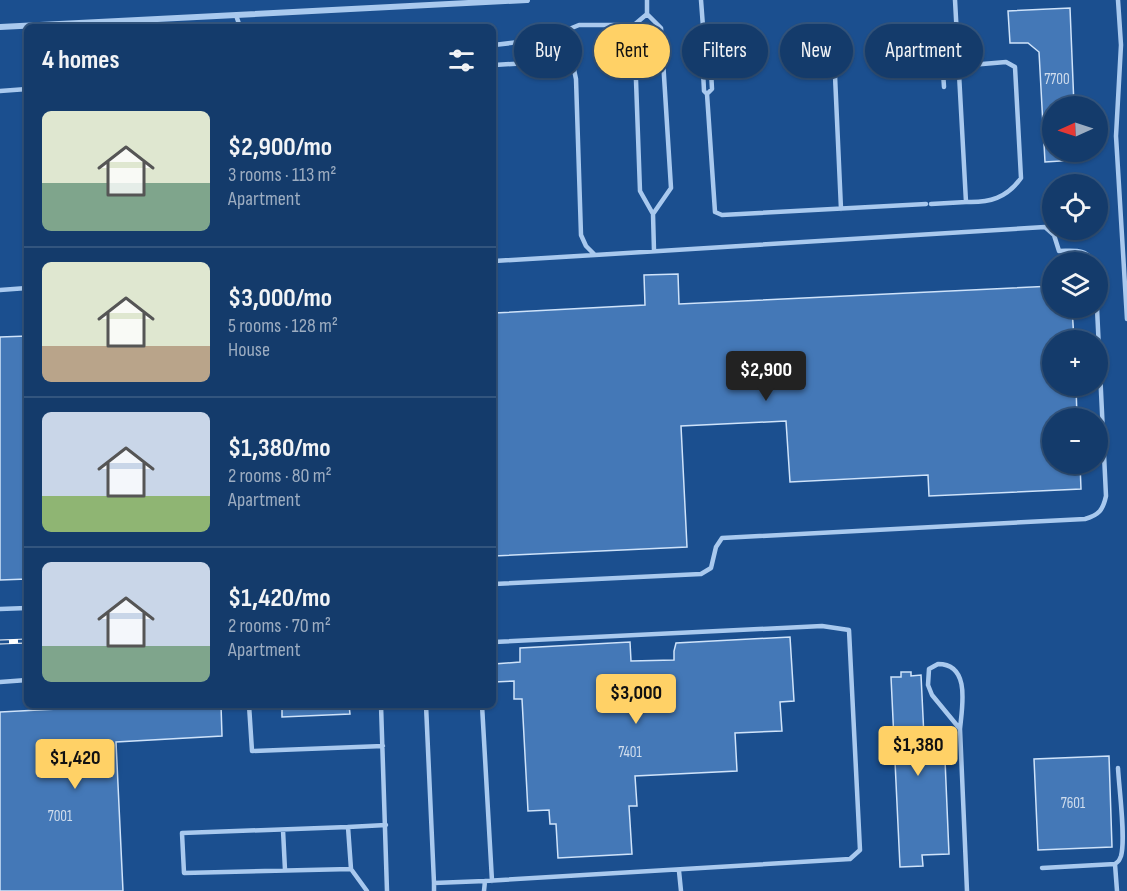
<!DOCTYPE html>
<meta charset="utf-8">
<style>
:root{--surface:#143b6b;--page:#1d4271;--text:#f1f3f6;--muted:#9dadc1;--line:#33557e;--accent:#ffd166}
body{margin:0;font-family:"Sofia Sans Condensed",sans-serif;background:var(--page);color:var(--text);height:100vh;display:flex;flex-direction:column;font-size:22px;white-space:nowrap}
*{box-sizing:border-box;margin:0}
p{font-size:20px;color:var(--muted)}
.icon{flex:none;width:33px;height:33px;fill:none;stroke:currentColor;stroke-width:2;stroke-linecap:round;stroke-linejoin:round}
.map{position:relative;flex:1;overflow:hidden}
.details{position:absolute;left:24px;top:24px;width:472px;height:684px;display:flex;flex-direction:column;background:var(--surface);border-radius:9px;box-shadow:0 2px 4px #0004,0 0 0 2px var(--line)}
.details>*{flex:none}
.hud{position:absolute;left:514px;top:24px;width:522px;height:54px;display:flex;gap:12px}
.needle{width:39px;rotate:267deg}
.buttons{position:absolute;left:1042px;top:96px;display:grid;gap:12px}
.buttons a{display:grid;place-items:center;width:66px;height:66px;border-radius:50%;background:var(--surface);box-shadow:0 2px 4px #0004,0 0 0 2px var(--line);font-size:30px}
.price{position:absolute;translate:-50% -51px;padding:0 14px;border-radius:6px;background:var(--accent);color:#111;font-size:20px;line-height:39px;filter:drop-shadow(0 2px 3px #0008)}
.price::after{content:'';position:absolute;left:50%;top:36px;width:18px;height:14px;margin-left:-9px;background:inherit;clip-path:polygon(0 0,100% 0,50% 100%)}
.price.active{background:#222;color:#fff}
ul{padding:0;list-style:none}
li{display:flex;align-items:center;gap:18px;height:150px;padding:0 18px}
li+li{border-top:2px solid var(--line)}
li span{display:grid;place-items:center;flex:none;width:168px;height:120px;border-radius:9px;color:#555}
li>.icon{margin-inline-start:auto}
span .icon{width:72px;height:72px;fill:#fffc;stroke-width:1}
li b{font-size:26px}
h2{display:flex;justify-content:space-between;align-items:center;height:72px;padding:0 18px;font-size:26px}
.pill{padding:0 21px;border-radius:27px;background:var(--surface);box-shadow:0 2px 4px #0004,0 0 0 2px var(--line);font-size:21px;line-height:54px}
.pill.active{background:var(--accent);color:#111}
.map>svg:first-child{display:block}
</style>
<div class="map">
<svg width="1127" height="891" viewBox="0 0 1127 891">
<rect width="100%" height="100%" fill="#1b4f8f"/>
<path fill="#4478b7" stroke="#cfe3fa" stroke-width="1.5" d="M1070,8L1074,106H1053V152H1076L1077,160L1045,162L1039,52L1028,43H1010L1008,11Z
M678,274L679,304L1053,286V308H1072L1074,340H1053V386H1076L1077,418H1053V464H1080L1081,489L929,496L928,475L790,482L786,421L681,426L687,547L494,556V313L645,305L644,275Z
M27,336V579L0,580V337Z
M790,637L794,701L780,702L782,731L735,733L737,771L635,776L637,806H629L632,854L558,858L556,824H550L549,810L528,811L522,699H514V681L494,682V664L520,662V648L630,642L631,661L674,660V651L676,643Z
M901,672H911V676L921,675L924,737L944,736L949,854L922,855L923,866L900,867L891,677H901Z
M136,705H221L222,736L116,742L123,891H0V712Z
M282,705H349L350,714L282,717Z
M1109,756L1112,847L1038,850L1034,759Z"/>
<g fill="none" stroke-linecap="round" stroke-linejoin="round">
<path stroke="#a9c9ee" stroke-width="4.5" d="M647,0V14L661,28L671,188L653,214L640,191L634,25L647,14
M701,0L706,67L703,71L704,91L707,94L712,89L711,71L706,67
M1118,0L1121,45L1116,136L1127,319
M236,15L240,27
M940,25L944,87
M833,31L841,209
M494,45L545,39L579,25H634
M494,65L561,61L573,65L576,79L581,235L586,246L595,255L1045,227L1054,235L1059,251C1073,251 1087,248 1093,262
M959,66L1006,62L1015,67L1021,178C1007,198 989,203 966,202
M0,91L27,89
M707,94L715,212L722,215L926,204
M931,204L966,202L955,0
M653,214L654,251
M494,261L595,255
M0,290L27,288
M494,584L701,574L711,568L716,547L722,538L1085,519C1099,515 1103,510 1106,496L1097,308
M0,609L27,608
M938,664C971,664 962,707 960,729L932,695L928,685L929,669Z
M0,682L27,680
M249,705L252,751L383,746
M381,705L387,891
M428,705H426L434,883
M482,705L492,881
M960,729L967,891
M348,827L386,825
M283,830L285,870
M1042,868L1115,864
M351,869L184,873L182,833L348,827L351,869L367,891
M679,871L681,891
M434,891V883L485,881
M484,891L485,881L850,859L860,850L849,630L822,626L494,642
M1117,891L1115,864C1119,861 1119,861 1121,856C1126,839 1119,788 1118,768"/>
<path stroke="#a9c9ee" stroke-width="6" d="M0,27L527,0"/>
<defs>
<path id="rail" d="M0,642L27,641"/>
</defs>
<use href="#rail" stroke="#fff" stroke-width="5"/>
<use href="#rail" stroke="#1b4f8f" stroke-width="3" stroke-dasharray="9" stroke-linecap="butt"/>
</g>
<g text-anchor="middle" stroke-width="4.5" stroke-linejoin="round" paint-order="stroke">
<g font-size="15" fill="#d0dded">
<text x="1057" y="84">7700</text>
<text x="630" y="757">7401</text>
<text x="1073" y="808">7601</text>
<text x="60" y="821">7001</text>
</g>
</g>
</svg>
<div class="buttons">
<a><svg class="needle" viewBox="-14 -14 28 28"><path d="M0-13l5 13h-10z" fill="#e53935"/><path d="M0 13l5-13h-10z" fill="#9dadc1"/></svg></a>
<a><svg class="icon" aria-label="locate" viewBox="0 0 24 24"><circle cx="12" cy="12" r="6"/><path d="M12 2v4M12 18v4M2 12h4M18 12h4"/></svg></a>
<a><svg class="icon" aria-label="layers" viewBox="0 0 24 24"><path d="M12 4l9 5-9 5-9-5zM3 14l9 5 9-5"/></svg></a>
<a>+</a>
<a>−</a>
</div>
<b class="price active" style="left:766px;top:402px">$2,900</b>
<b class="price" style="left:636px;top:725px">$3,000</b>
<b class="price" style="left:918px;top:777px">$1,380</b>
<b class="price" style="left:75px;top:790px">$1,420</b>
<div class="hud">
<a class="pill">Buy</a>
<a class="pill active">Rent</a>
<a class="pill">Filters</a>
<a class="pill">New</a>
<a class="pill">Apartment</a>
</div>
<section class="details">
<h2>4 homes<svg class="icon" aria-label="filters" viewBox="0 0 24 24"><path d="M4 7h16M4 17h16"/><circle cx="9" cy="7" r="2"/><circle cx="15" cy="17" r="2"/></svg></h2>
<ul>
<li><span style="background:linear-gradient(#dfe7d0 60%,#7fa58c 0)"><svg class="icon" aria-label="home" viewBox="0 0 24 24"><path d="M3 11l9-7 9 7M6 9v11h12V9"/></svg></span><div><b>$2,900/mo</b><p>3 rooms · 113 m²</p><p>Apartment</p></div></li>
<li><span style="background:linear-gradient(#dfe7d0 70%,#b9a48a 0)"><svg class="icon" aria-label="home" viewBox="0 0 24 24"><path d="M3 11l9-7 9 7M6 9v11h12V9"/></svg></span><div><b>$3,000/mo</b><p>5 rooms · 128 m²</p><p>House</p></div></li>
<li><span style="background:linear-gradient(#c9d6e8 70%,#8fb573 0)"><svg class="icon" aria-label="home" viewBox="0 0 24 24"><path d="M3 11l9-7 9 7M6 9v11h12V9"/></svg></span><div><b>$1,380/mo</b><p>2 rooms · 80 m²</p><p>Apartment</p></div></li>
<li><span style="background:linear-gradient(#c9d6e8 70%,#7fa58c 0)"><svg class="icon" aria-label="home" viewBox="0 0 24 24"><path d="M3 11l9-7 9 7M6 9v11h12V9"/></svg></span><div><b>$1,420/mo</b><p>2 rooms · 70 m²</p><p>Apartment</p></div></li>
</ul>
</section>
</div>
